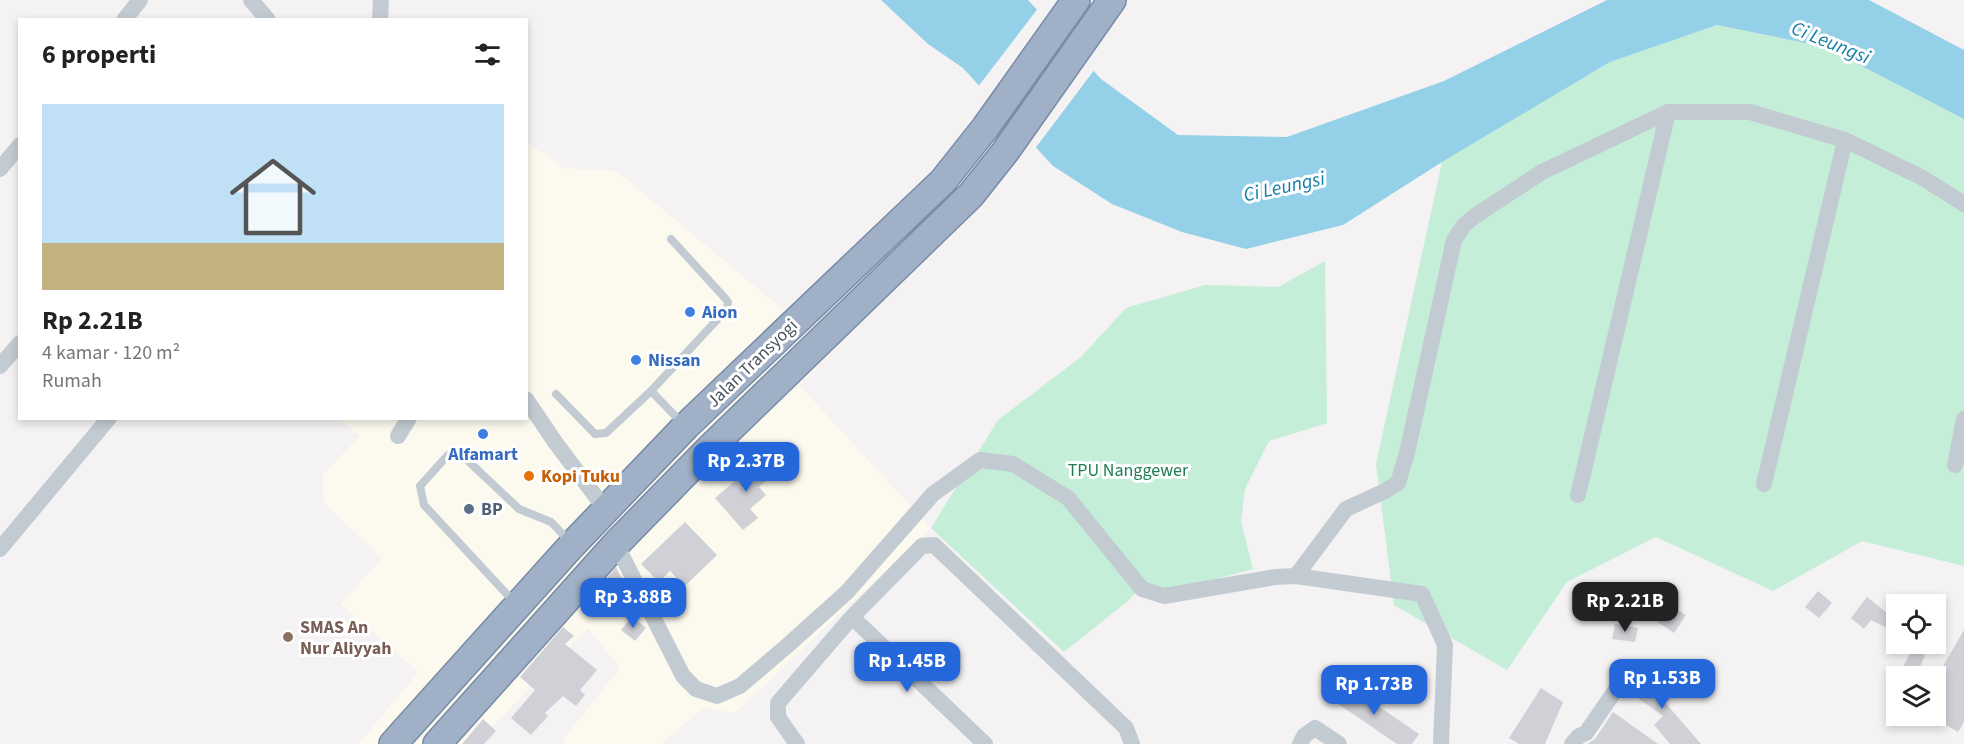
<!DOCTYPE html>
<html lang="id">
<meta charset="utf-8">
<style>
:root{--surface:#fff;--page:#f6f6f6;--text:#222;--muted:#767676;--accent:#2467db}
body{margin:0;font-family:"Source Sans 3",sans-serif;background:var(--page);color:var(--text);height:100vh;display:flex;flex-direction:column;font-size:22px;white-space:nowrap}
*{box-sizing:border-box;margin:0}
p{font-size:20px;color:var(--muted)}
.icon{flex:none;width:33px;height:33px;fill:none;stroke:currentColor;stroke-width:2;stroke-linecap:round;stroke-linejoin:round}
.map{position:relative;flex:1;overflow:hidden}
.sheet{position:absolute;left:18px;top:18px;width:510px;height:402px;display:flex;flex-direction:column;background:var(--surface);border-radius:0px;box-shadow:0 3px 9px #0003}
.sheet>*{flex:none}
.tools{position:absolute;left:1886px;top:594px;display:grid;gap:12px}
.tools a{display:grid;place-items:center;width:60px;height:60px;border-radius:0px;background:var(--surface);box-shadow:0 3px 9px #0003;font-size:30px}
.price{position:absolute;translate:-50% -51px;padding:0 14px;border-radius:12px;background:var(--accent);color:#fff;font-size:20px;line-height:39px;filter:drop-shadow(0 2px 3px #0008)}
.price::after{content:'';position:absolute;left:50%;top:36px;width:18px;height:14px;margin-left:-9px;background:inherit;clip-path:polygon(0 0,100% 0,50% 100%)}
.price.on{background:#222;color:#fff}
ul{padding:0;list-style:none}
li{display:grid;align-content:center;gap:12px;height:318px;padding:0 24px}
li span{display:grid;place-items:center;height:186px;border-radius:0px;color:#555}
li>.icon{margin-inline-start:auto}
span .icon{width:108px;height:108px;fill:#fffc;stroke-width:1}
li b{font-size:26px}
h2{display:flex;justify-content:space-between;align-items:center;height:72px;padding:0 24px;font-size:26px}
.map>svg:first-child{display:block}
</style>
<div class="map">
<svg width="1964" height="744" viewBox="0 0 1964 744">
<rect width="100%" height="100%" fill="#f4f2f2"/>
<path fill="#fcf9ee" d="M527,143L564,168L617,171L833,351L799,385L931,528L735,713L703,708L661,744H565L563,740L620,668L588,628L475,744H359L418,672L340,604L382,559L323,501V474L360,436L338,419L526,418Z"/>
<path fill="#c4eed7" d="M1717,25L1825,47L1964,119V566L1862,541L1773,591L1656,537L1567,582L1507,670L1394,605L1376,464L1442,162L1610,62Z
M1325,261L1327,423L1269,441L1245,489L1241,521L1253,569L1184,588H1140L1128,601L1064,652L931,528L998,420L1081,357L1126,308L1205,285L1278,287Z"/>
<path fill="#94d0e8" d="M881,0H1028L1101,79L1178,135L1287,137L1444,81L1607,0H1869L1964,50V119L1825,47L1717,25L1610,62L1442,162L1343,225L1246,249L1182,232L1112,204L1053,166L963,68L928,44Z"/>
<path fill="#f4f2f2" d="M1039,7L1065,36L1004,117L977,88Z
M1069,40L1095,69L1034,150L1007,121Z"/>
<path fill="#cfd1d6" d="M763,457L776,472L759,487L766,495L750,509L758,518L743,530L715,498Z
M685,522L717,555L685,586L670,571L659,582L641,564Z
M616,567L636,607L621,616L603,583Z
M1818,591L1832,603L1819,618L1805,607Z
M1658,597L1686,615L1674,633L1646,614Z
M1867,597L1896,620V633L1871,620L1864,629L1851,618Z
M632,616L646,628L635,641L621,630Z
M1615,624L1638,628L1635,642L1612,639Z
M563,627L574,636L565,644L597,670L580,690L585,695L576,706L563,696L545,713L548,716L531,735L511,718L535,690L520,677Z
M1964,630V722L1958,732L1935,719V680Z
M1912,649L1925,655L1916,676H1908L1900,673Z
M1640,670L1670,691L1663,700L1701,744H1670L1654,725L1663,716L1628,691Z
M1343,682L1419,734L1412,744H1397L1331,699Z
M1541,688L1563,702L1545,744H1519L1509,738Z
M1613,712L1658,744H1587L1595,739Z
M483,719L496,731L484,744H462Z"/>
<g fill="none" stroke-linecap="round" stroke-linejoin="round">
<defs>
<path id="trunk" d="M393,744L572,545L686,426L943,181L985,128L1076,0
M437,744L616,544L709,449L971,195L1005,152L1112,0"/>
</defs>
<use href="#trunk" stroke="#788ca9" stroke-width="30"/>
<path stroke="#c3cbd2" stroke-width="8" d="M651,391L682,423
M556,394L595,434L606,433L651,391L727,309L728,302L724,297L671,239
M516,604L424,505L420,486L448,455L464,457L519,509L551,522L570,542"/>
<path stroke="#c3cbd2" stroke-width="16" d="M251,0L268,20
M124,20L140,0
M380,20L381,0
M0,169L20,145
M0,366L20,343
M526,399L555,442L606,510
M398,436L409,418
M1955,465L1964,419
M1764,484L1845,140
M1578,495L1668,112
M616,544L683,676L696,689L717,696L740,686L788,645L847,592L933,494L980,460L1013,464L1068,498L1142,589L1164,596L1275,577L1296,576L1422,594L1445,645L1441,744
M0,549L109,418
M1296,576L1346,509L1385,491L1398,483L1407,453L1454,240L1464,225L1475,216L1542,172L1668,112H1750L1845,140L1921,177L1964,204
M852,617L985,744
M797,744L778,717V703L852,617L919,549L922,546L934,545L1126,728L1132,744
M1300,744L1304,736L1315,728L1339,744
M1572,744L1579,736L1586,733L1630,669"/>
<use href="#trunk" stroke="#a0b0c6" stroke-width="27"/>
</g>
<g fill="#3f7fe0" stroke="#fff" stroke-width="2">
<circle cx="690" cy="312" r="6"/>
<circle cx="636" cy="360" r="6"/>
<circle cx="483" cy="434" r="6"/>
</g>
<circle fill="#e8710a" stroke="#fff" stroke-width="2" cx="529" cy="476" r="6"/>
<circle fill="#5c6f8a" stroke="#fff" stroke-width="2" cx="469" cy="509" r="6"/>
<circle fill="#8d6e63" stroke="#fff" stroke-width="2" cx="288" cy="637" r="6"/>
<g text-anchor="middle" stroke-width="6" stroke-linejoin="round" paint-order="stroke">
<g font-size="18" font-weight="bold" fill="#366cbe" stroke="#fff" text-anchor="start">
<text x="702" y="318">Aion</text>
<text x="648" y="366">Nissan</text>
<text x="483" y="460" text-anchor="middle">Alfamart</text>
</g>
<g font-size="18" fill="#4a535e" stroke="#fff">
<text transform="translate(752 363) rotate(-44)" y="6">Jalan Transyogi</text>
</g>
<g font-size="18" fill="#1d7d54" stroke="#fff">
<text x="1128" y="476">TPU Nanggewer</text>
</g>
<g font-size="18" font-weight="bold" fill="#c56008" stroke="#fff" text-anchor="start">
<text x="541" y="482">Kopi Tuku</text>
</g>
<g font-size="18" font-weight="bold" fill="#4e5e75" stroke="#fff" text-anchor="start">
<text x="481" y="515">BP</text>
</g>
<g font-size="18" font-weight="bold" fill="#785e54" stroke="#fff" text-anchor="start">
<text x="300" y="633">SMAS An<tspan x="300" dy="21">Nur Aliyyah</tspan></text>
</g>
<g font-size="20" font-style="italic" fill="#157ea6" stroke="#fff">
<text transform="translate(1831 42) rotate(22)" y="7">Ci Leungsi</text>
<text transform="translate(1284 186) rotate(-12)" y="7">Ci Leungsi</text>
</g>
</g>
</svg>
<div class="tools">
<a><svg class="icon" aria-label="locate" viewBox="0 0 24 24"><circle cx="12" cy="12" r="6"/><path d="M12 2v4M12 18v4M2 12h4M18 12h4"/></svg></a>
<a><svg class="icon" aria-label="layers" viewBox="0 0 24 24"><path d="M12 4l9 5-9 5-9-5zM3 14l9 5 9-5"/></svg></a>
</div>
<b class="price" style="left:746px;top:493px">Rp 2.37B</b>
<b class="price" style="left:633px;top:629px">Rp 3.88B</b>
<b class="price on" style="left:1625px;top:633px">Rp 2.21B</b>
<b class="price" style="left:907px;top:693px">Rp 1.45B</b>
<b class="price" style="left:1662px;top:710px">Rp 1.53B</b>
<b class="price" style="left:1374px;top:716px">Rp 1.73B</b>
<section class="sheet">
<h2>6 properti<svg class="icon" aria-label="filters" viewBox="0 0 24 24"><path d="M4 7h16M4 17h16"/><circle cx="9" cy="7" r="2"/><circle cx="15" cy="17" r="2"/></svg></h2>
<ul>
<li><span style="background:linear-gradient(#bfe0f5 75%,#c2b280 0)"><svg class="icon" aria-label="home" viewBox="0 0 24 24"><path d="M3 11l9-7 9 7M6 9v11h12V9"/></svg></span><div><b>Rp 2.21B</b><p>4 kamar · 120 m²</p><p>Rumah</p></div></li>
</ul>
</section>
</div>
